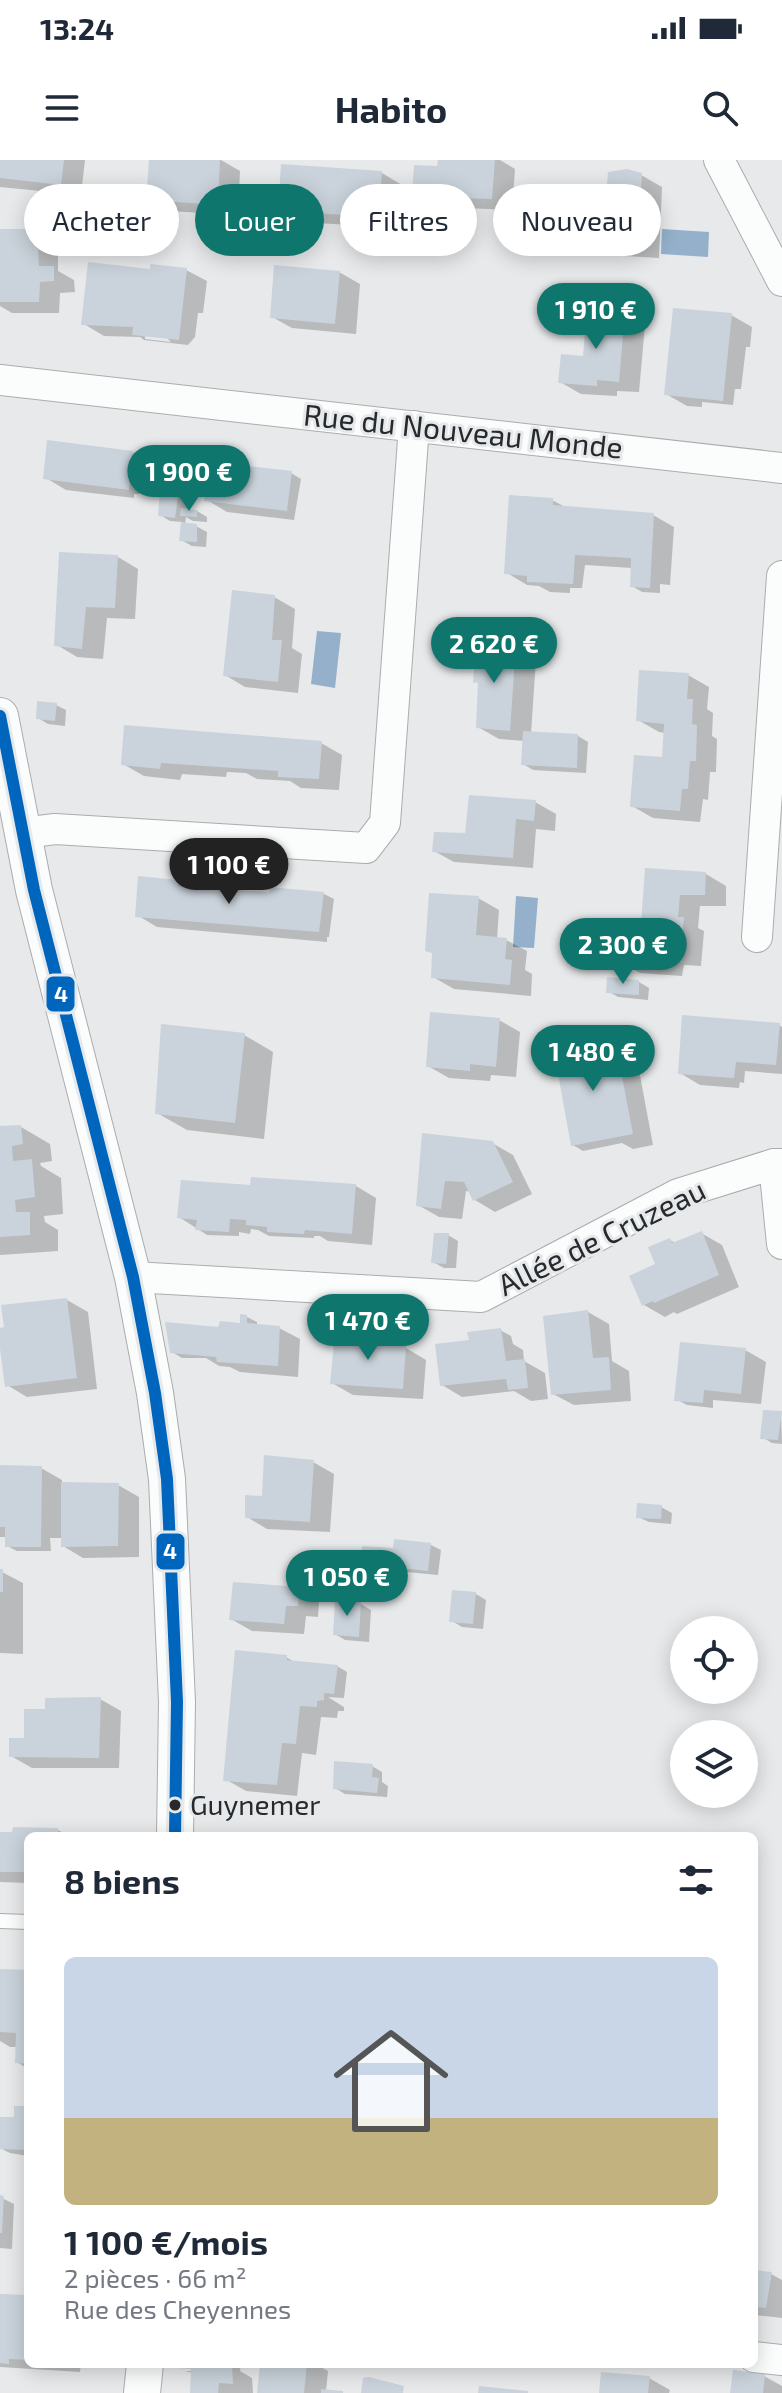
<!DOCTYPE html>
<html lang="fr">
<meta charset="utf-8">
<style>
:root{--surface:#fff;--page:#f6f6f7;--text:#1f2937;--muted:#747a83;--accent:#0f766e}
body{margin:0;font-family:"Exo 2",sans-serif;background:var(--page);color:var(--text);height:100vh;display:flex;flex-direction:column;font-size:30px;white-space:nowrap}
*{box-sizing:border-box;margin:0}
p{font-size:26px;color:var(--muted)}
.icon{flex:none;width:44px;height:44px;fill:none;stroke:currentColor;stroke-width:2;stroke-linecap:round;stroke-linejoin:round}
.map{position:relative;flex:1;overflow:hidden}
.sheet{position:absolute;left:24px;top:1672px;width:734px;height:536px;display:flex;flex-direction:column;background:var(--surface);border-radius:12px;box-shadow:0 4px 20px #0003}
.sheet>*{flex:none}
.guide{position:absolute;left:24px;top:24px;width:734px;height:72px;display:flex;gap:16px}
.controls{position:absolute;left:670px;top:1456px;display:grid;gap:16px}
.controls a{display:grid;place-items:center;width:88px;height:88px;border-radius:50%;background:var(--surface);box-shadow:0 4px 20px #0003;font-size:40px}
.price{position:absolute;translate:-50% -68px;padding:0 18px;border-radius:28px;background:var(--accent);color:#fff;font-size:26px;line-height:52px;filter:drop-shadow(0 2px 4px #0008)}
.price::after{content:'';position:absolute;left:50%;top:48px;width:24px;height:18px;margin-left:-12px;background:inherit;clip-path:polygon(0 0,100% 0,50% 100%)}
.price.on{background:#222;color:#fff}
ul{padding:0;list-style:none}
li{display:grid;align-content:center;gap:16px;height:424px;padding:0 40px}
li span{display:grid;place-items:center;height:248px;border-radius:12px;color:#555}
li>.icon{margin-inline-start:auto}
span .icon{width:144px;height:144px;fill:#fffc;stroke-width:1}
li b{font-size:34px}
h2{display:flex;justify-content:space-between;align-items:center;height:96px;padding:0 40px;font-size:34px}
.chip{padding:0 28px;border-radius:36px;background:var(--surface);box-shadow:0 4px 20px #0003;font-size:28px;line-height:72px}
.chip.on{background:var(--accent);color:#fff}
.status{display:flex;justify-content:space-between;align-items:center;height:56px;padding:0 40px;background:var(--surface);direction:ltr}
.status svg{height:22px;fill:currentColor}
header{display:flex;justify-content:space-between;align-items:center;height:104px;padding:0 40px;background:var(--surface);font-size:36px;font-weight:700}
.map>svg:first-child{display:block}
</style>
<div class="status"><b>13:24</b><svg viewBox="0 0 49 12"><path d="M0 12V9h3v3zM5 12V6h3v6zM10 12V3h3v9zM15 12V0h3v12zM26 1h20v11H26zM47 4h2v5h-2z"/></svg></div>
<header><svg class="icon" aria-label="menu" viewBox="0 0 24 24"><path d="M4 6h16M4 12h16M4 18h16"/></svg>Habito<svg class="icon" aria-label="search" viewBox="0 0 24 24"><circle cx="10" cy="10" r="6"/><path d="M15 15l6 6"/></svg></header>
<div class="map">
<svg width="782" height="2233" viewBox="0 0 782 2233">
<rect width="100%" height="100%" fill="#e7e9eb"/>
<path fill="#94b0cb" d="M662,69L709,72L708,97L661,94Z
M317,471L341,473L335,528L311,524Z
M516,736L538,738L534,788L513,787Z"/>
<path fill="#0003" fill-rule="evenodd" d="M0,0H85L81,35L0,27Z
M151,0H221L240,11L238,55L169,51L148,39Z
M440,0H500L515,9L512,50L466,48L465,69L453,68V72L426,57L424,60L447,73L433,72L412,61L439,8Z
M382,13L402,25L400,68L300,62L280,50Z
M641,15L662,27L659,98L606,95L585,83L595,37L609,26Z
M0,71H37L58,83V111L74,120L75,132L60,133L59,153H12L0,146Z
M186,110L207,121L203,153H198L195,177L188,185L144,180L140,177L104,176L84,164L151,111ZM145,175L166,177L171,182L145,179Z
M339,112L360,124L356,174L292,168L272,157Z
M624,154L645,165L639,232L617,231V236L581,234L560,222Z
M731,155L752,167L750,187H746L741,229H735L733,245L702,242V247L687,246L666,234Z
M133,293L143,299L139,334H134V338L66,330L46,318Z
M291,313L301,319L294,360L227,352L207,340Z
M178,333L188,339L187,350L197,351L207,357V362L193,361L186,357L185,365L196,366L207,372L206,387L192,386L181,380L183,362L170,361L160,355Z
M552,340L567,348L653,355L674,367L670,425L660,424V433L642,432L632,426V408L585,405L582,428H570V433L550,432L539,426L527,425L507,413Z
M118,397L138,409L135,459L107,458L103,499L77,497L57,485Z
M274,437L295,449L292,488L302,494L298,533L245,527L225,515Z
M515,487L536,499L531,574L578,576L588,582L586,613L533,610L523,604L525,581L499,579L478,567L480,524L475,521Z
M688,515L709,527L707,549L713,553L712,576L717,579L716,612H710L708,640L703,639L700,662L653,658L632,646L664,599L665,573L659,572L638,560Z
M56,545L66,550L65,566L48,564L38,558Z
M321,583L342,595L339,630L301,628L290,621L257,619L246,613L227,612L226,617L182,614L180,620L144,616L123,604Z
M535,642L556,654L555,671L536,669L533,708L454,702L434,691Z
M647,710L706,714L726,726V746H700L698,768L704,771L701,806L684,805L682,816L640,813L620,801L642,781Z
M177,722L191,729L271,734H324L334,739L329,777H327V782L157,767L137,755Z
M478,738L499,750L497,779L506,780L527,791L525,810L532,814L531,836L454,829L433,817L434,794L427,790Z
M639,822L649,828L648,840L618,837L608,831Z
M499,860L520,872L516,917L491,915L490,921L449,918L428,906Z
M779,865L782,867V914L745,911L744,923L740,922L739,928L700,925L680,913Z
M244,875L273,892L264,979L187,970L157,953Z
M615,882L636,894L653,985L633,989L622,983L583,991L573,985Z
M21,967L50,984L52,1001L40,1003L41,1006L61,1018L63,1054L44,1056L45,1062L58,1070V1091L0,1095V968Z
M424,976L492,983L513,995L532,1034L495,1052L475,1040L471,1032L466,1031L462,1059L439,1057L418,1045Z
M356,1026L376,1038L372,1085L328,1081L320,1076H314V1078L269,1076L258,1070L251,1069L250,1074L239,1072V1076L207,1075L179,1057L251,1027Z
M701,1073L722,1085L739,1127L677,1154L674,1152L665,1157L644,1145L670,1080L675,1083Z
M448,1075L458,1081L456,1108H444L433,1102Z
M67,1140L88,1152L97,1229L27,1237L7,1225L0,1170Z
M588,1152L609,1164L612,1201L629,1211L631,1241L574,1245L553,1234Z
M247,1157L257,1162V1166L279,1168L300,1179L298,1217L240,1212L230,1207L219,1206L206,1198H182L172,1192L219,1169L248,1165L242,1162Z
M500,1170L511,1176L513,1184L523,1190L524,1201L545,1213L548,1239L531,1241L514,1231L462,1237L442,1225L471,1182Z
M384,1176L394,1182V1187L406,1188L426,1200L423,1239L353,1235L332,1223L359,1186Z
M745,1190L766,1202L761,1244L713,1240V1248L687,1245L676,1239Z
M781,1253L782,1284L772,1283L762,1277Z
M313,1302L334,1314L330,1372L267,1369L247,1357L264,1338Z
M0,1307L41,1308L62,1320V1324L118,1325L139,1337V1397L83,1398L63,1386V1378H50L51,1391H17L7,1386V1377H0Z
M661,1347L672,1353L671,1364L649,1362L638,1357Z
M431,1385L441,1390L438,1415L374,1409L363,1403L394,1390Z
M0,1411L23,1423V1494L0,1493Z
M299,1429L319,1441L318,1457L306,1456L304,1474L252,1471L231,1459Z
M454,1432L476,1434L486,1440L483,1469L462,1467L452,1461Z
M361,1444L371,1450L369,1482L345,1480L335,1474Z
M286,1497L296,1503L337,1506L347,1512L344,1538L328,1537L344,1547V1551H338L337,1558L321,1557L316,1595L302,1593L297,1636L246,1631L225,1619Z
M100,1539L121,1551L119,1608H32L11,1596L26,1580L45,1551Z
M372,1606L382,1612V1622L388,1626L387,1637L345,1634L335,1628Z
M58,1670L69,1676H28V1723L0,1722V1674Z
M0,1811L28,1812V1909L17,1902V1887H10L0,1881Z
M28,1948V1996L10,1993L0,1988V1959H15Z
M0,2037L14,2044L12,2089L0,2088Z
M754,2112L771,2114L782,2120V2158L754,2155Z
M0,2136L28,2137V2204H81L80,2212L0,2207Z
M178,2204H241L240,2211L252,2218L253,2233H191L193,2213L185,2211H193V2207Z
M262,2204H315L328,2211L326,2231L344,2233H259Z
M764,2216L782,2226V2233H732Z
M649,2218L670,2230L669,2233H601Z"/>
<path fill="#cad3db" d="M0,0H64L61,25L0,18Z
M149,0H220L218,45L146,40Z
M438,0H495L492,39L456,38L455,64L410,62L414,5L437,6Z
M281,4L382,11L379,57L278,51Z
M627,9L642,13L638,88L583,85L586,34L593,35V24H607L608,12Z
M0,69H37L39,106H54V121L40,122L39,142H0Z
M88,102L150,109V104L187,108L179,180L132,175L133,167L81,165Z
M274,105L340,111L335,164L270,158Z
M587,148L625,152L619,222L597,220V226L558,223L561,194L583,196Z
M673,148L732,153L723,241L664,235Z
M47,280L133,291L129,330L43,319Z
M210,302L292,311L287,351L204,341Z
M160,329L179,331L175,358L158,356Z
M509,335L553,338V345L654,353L650,428L630,427L631,398L575,395L573,424L527,422V416L504,414Z
M181,348L197,350V357L180,356Z
M181,362L197,364V382L179,381Z
M59,392L118,395L115,448L86,447L82,489L54,486Z
M232,430L275,435L272,480H282L278,522L223,516Z
M476,483L516,485L510,571L476,568L478,522L473,523Z
M639,510L689,513L687,539H693L692,564L697,565L696,601H690L688,629H682L680,651L630,647L634,595L662,597L664,564L636,561Z
M37,541L57,543L55,561L36,559Z
M124,565L322,581L319,619L278,617V611L161,603L160,609L121,605Z
M523,571L578,574L577,608L521,605Z
M469,635L536,640L534,661L516,659L513,698L432,692L434,672L465,673Z
M645,708L706,712L705,735H680L678,757H684L680,795L663,794L662,805L617,802L618,777L640,779Z
M138,716L178,720V726L269,732V727L324,732L319,772L135,757Z
M429,733L479,736L476,775L507,778L505,799L512,800L510,825L431,818L432,793L425,791Z
M607,817L639,820V835L606,833Z
M430,852L500,858L496,907L470,904V911L426,907Z
M682,855L780,863L776,905L736,902L734,918L678,914Z
M161,864L245,873L235,963L155,954Z
M615,880L633,974L571,986L554,891Z
M21,965L23,984L12,986L13,1001L32,999L35,1037L15,1040L16,1052H30V1075L0,1077V966Z
M422,973L493,981L513,1022L473,1041L464,1022L445,1021L441,1049L416,1046Z
M251,1017L356,1024L352,1074L305,1070L304,1074L267,1072V1067L246,1065V1060L230,1059L229,1072L195,1070L197,1060L177,1058L181,1020L250,1025Z
M702,1071L719,1115L654,1143L653,1141L642,1146L629,1116L655,1104L648,1087L670,1078L672,1083Z
M434,1073H449L446,1104L431,1103Z
M67,1138L77,1218L5,1227L0,1189V1168L4,1167L1,1145Z
M588,1150L593,1198L609,1197L611,1230L551,1235L543,1156Z
M240,1154L247,1155V1163L280,1166L278,1206L217,1202L216,1197L170,1193L165,1162L218,1167L220,1161L240,1163Z
M501,1168L506,1201L525,1199L528,1228L508,1230L506,1219L440,1226L435,1184L469,1180L467,1172Z
M350,1172L385,1174L384,1185L406,1186L403,1229L330,1224L334,1183H350Z
M680,1182L746,1188L741,1234L704,1230L703,1243L674,1241Z
M763,1250L782,1251L778,1280L760,1279Z
M264,1295L314,1300L310,1362L245,1358V1335L262,1336Z
M0,1305L42,1306L41,1387H5V1367H0Z
M61,1322L119,1323L118,1386L61,1387Z
M637,1343L662,1345L661,1359L636,1358Z
M394,1379L431,1383L428,1411L361,1404L362,1386L393,1388Z
M0,1409H3V1432H0Z
M233,1422L299,1427L298,1446H286L284,1464L229,1460Z
M452,1430L476,1432L473,1464L449,1462Z
M335,1440L361,1442L359,1477L333,1475Z
M235,1490L287,1495V1500L338,1505L334,1534L324,1533V1540L317,1541V1547L300,1546L296,1584L282,1583L277,1625L223,1621Z
M101,1537L99,1598L9,1597V1578H24V1549H45V1538Z
M334,1601L373,1604L372,1617L379,1618L377,1633L333,1629Z
M13,1667L58,1668V1676H28V1712H0V1672H12Z
M0,1809L28,1810V1904L15,1903L16,1873L0,1872Z
M14,1946H28V1990L0,1989V1957H14Z
M0,2035L4,2036L2,2073H0Z
M754,2110L772,2112L766,2148L754,2147Z
M0,2134L28,2135V2200L9,2199V2204L0,2203Z
M176,2204H232L233,2224L219,2223L218,2233H190L191,2209L176,2208Z
M260,2204H307L304,2233H257Z
M733,2210L765,2214L763,2233H730Z
M601,2212L650,2216L648,2233H599Z
M369,2217L404,2226L403,2233H361L363,2218Z
M479,2226L528,2231V2233H478Z
M321,2229L343,2231V2233H321Z"/>
<g fill="none" stroke-linecap="round" stroke-linejoin="round">
<defs>
<path id="service" d="M0,1761L28,1762"/>
<path id="minor" d="M719,0L782,121
M0,220L782,308
M23,673L55,669L366,688L385,663L414,266
M757,777L782,416
M774,1004L782,1084
M133,1117L481,1137L678,1034L774,1004H782
M754,2197L782,2200"/>
<path id="tertiary" d="M0,556L34,730L133,1117L155,1233L167,1319L177,1542L175,1676
M142,2233L145,2204"/>
</defs>
<use href="#service" stroke="#acacae" stroke-width="16"/>
<use href="#minor" stroke="#acacae" stroke-width="32"/>
<use href="#tertiary" stroke="#acacae" stroke-width="38"/>
<use href="#service" stroke="#fbfcfc" stroke-width="14"/>
<use href="#minor" stroke="#fbfcfc" stroke-width="30"/>
<use href="#tertiary" stroke="#fbfcfc" stroke-width="36"/>
<defs>
<path id="bus-1" d="M0,556L34,730L133,1117L155,1233L167,1319L177,1542L175,1676"/>
</defs>
<use href="#bus-1" stroke="#e6e9ec" stroke-width="18"/>
<use href="#bus-1" stroke="#0065bd" stroke-width="12"/>
</g>
<circle fill="#28292a" stroke="#e6e9ec" stroke-width="3" cx="175" cy="1645" r="7"/>
<g text-anchor="middle" stroke-width="6" stroke-linejoin="round" paint-order="stroke">
<g font-size="28" fill="#28292a" stroke="#e6e9ec" text-anchor="start">
<text x="190" y="1655">Guynemer</text>
</g>
<g font-size="30" fill="#28292a" stroke="#e6e9ec">
<text transform="translate(463 272) rotate(6)" y="10">Rue du Nouveau Monde</text>
<text transform="translate(602 1078) rotate(-26)" y="10">Allée de Cruzeau</text>
</g>
</g>
<g stroke="#e6e9ec" stroke-width="3">
<rect x="45" y="815" width="31" height="38" rx="8" fill="#0065bd"/>
<rect x="155" y="1372" width="31" height="39" rx="8" fill="#0065bd"/>
</g>
<g font-size="22" text-anchor="middle" font-weight="bold" fill="#fff">
<text x="61" y="842">4</text>
<text x="170" y="1399">4</text>
</g>
</svg>
<div class="controls">
<a><svg class="icon" aria-label="locate" viewBox="0 0 24 24"><circle cx="12" cy="12" r="6"/><path d="M12 2v4M12 18v4M2 12h4M18 12h4"/></svg></a>
<a><svg class="icon" aria-label="layers" viewBox="0 0 24 24"><path d="M12 4l9 5-9 5-9-5zM3 14l9 5 9-5"/></svg></a>
</div>
<b class="price" style="left:596px;top:191px">1 910 €</b>
<b class="price" style="left:189px;top:353px">1 900 €</b>
<b class="price" style="left:494px;top:525px">2 620 €</b>
<b class="price on" style="left:229px;top:746px">1 100 €</b>
<b class="price" style="left:623px;top:826px">2 300 €</b>
<b class="price" style="left:593px;top:933px">1 480 €</b>
<b class="price" style="left:368px;top:1202px">1 470 €</b>
<b class="price" style="left:347px;top:1458px">1 050 €</b>
<div class="guide">
<a class="chip">Acheter</a>
<a class="chip on">Louer</a>
<a class="chip">Filtres</a>
<a class="chip">Nouveau</a>
</div>
<section class="sheet">
<h2>8 biens<svg class="icon" aria-label="filters" viewBox="0 0 24 24"><path d="M4 7h16M4 17h16"/><circle cx="9" cy="7" r="2"/><circle cx="15" cy="17" r="2"/></svg></h2>
<ul>
<li><span style="background:linear-gradient(#c9d6e8 65%,#c2b280 0)"><svg class="icon" aria-label="home" viewBox="0 0 24 24"><path d="M3 11l9-7 9 7M6 9v11h12V9"/></svg></span><div><b>1 100 €/mois</b><p>2 pièces · 66 m²</p><p>Rue des Cheyennes</p></div></li>
</ul>
</section>
</div>
